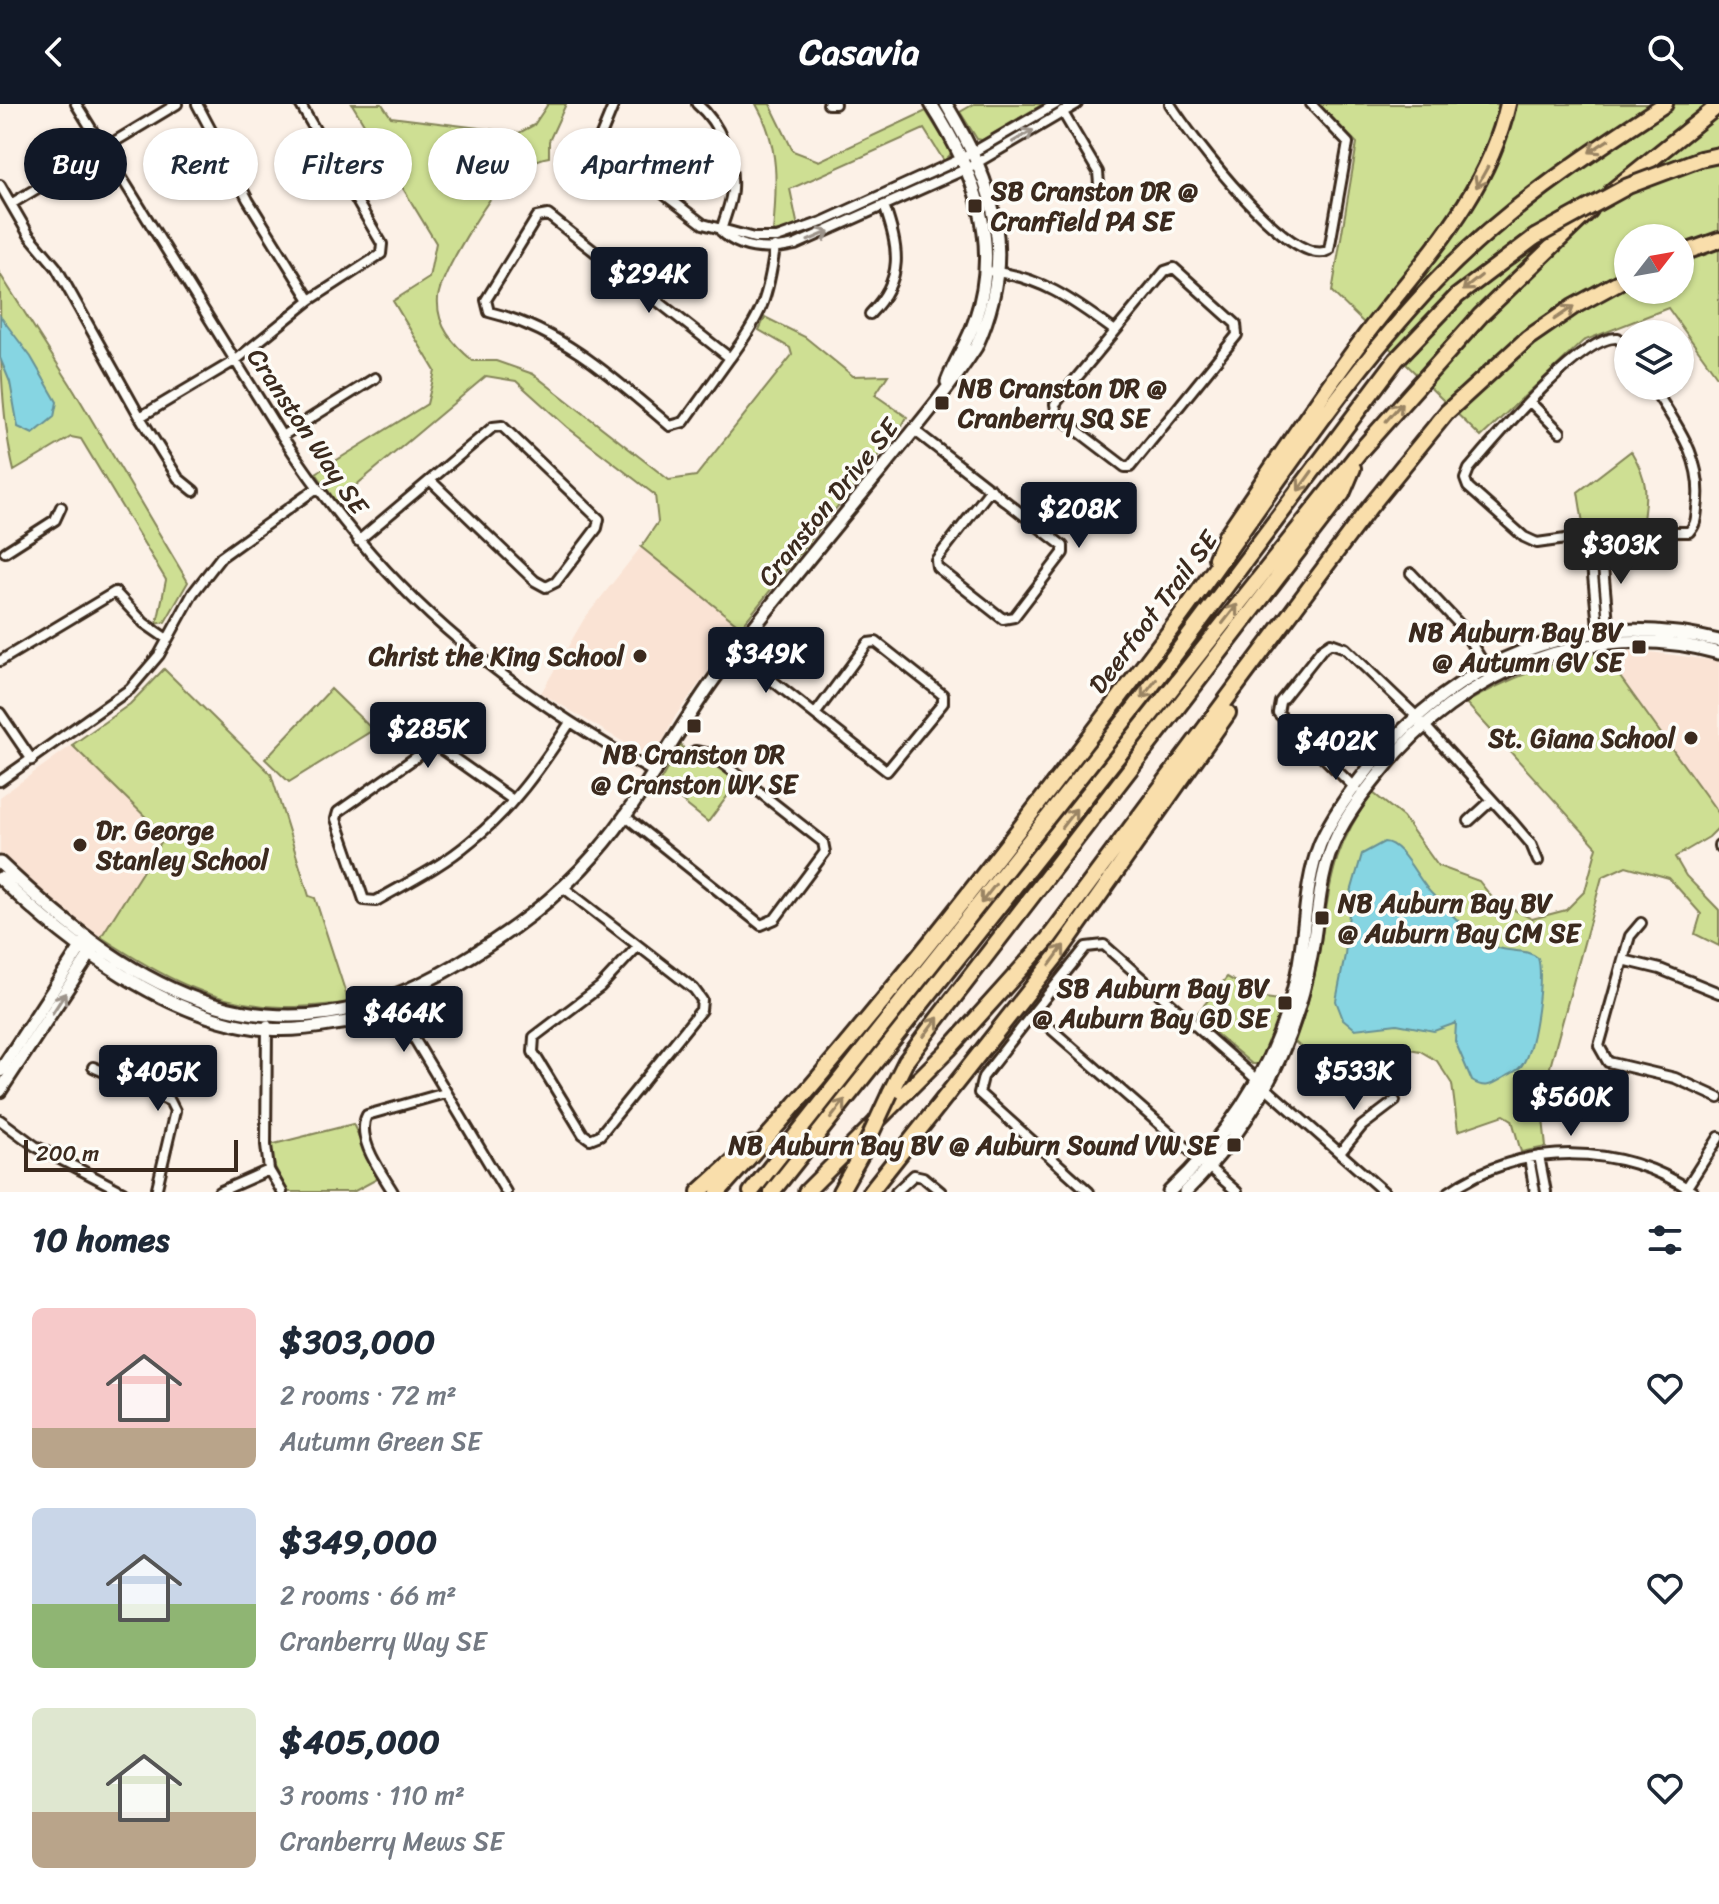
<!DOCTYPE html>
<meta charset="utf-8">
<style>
:root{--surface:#fff;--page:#f6f6f7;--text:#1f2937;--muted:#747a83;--accent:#111827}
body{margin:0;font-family:Sriracha,sans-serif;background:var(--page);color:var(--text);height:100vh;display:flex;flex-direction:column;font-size:30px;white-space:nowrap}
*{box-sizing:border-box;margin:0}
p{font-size:26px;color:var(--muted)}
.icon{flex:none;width:44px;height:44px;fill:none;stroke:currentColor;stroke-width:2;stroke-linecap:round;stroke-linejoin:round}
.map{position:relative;height:1088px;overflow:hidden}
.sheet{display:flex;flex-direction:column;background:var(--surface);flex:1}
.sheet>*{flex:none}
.hud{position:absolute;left:24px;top:24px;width:800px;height:72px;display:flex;gap:16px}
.needle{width:52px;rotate:59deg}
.controls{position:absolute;left:1614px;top:120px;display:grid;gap:16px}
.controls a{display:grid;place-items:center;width:80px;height:80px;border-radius:50%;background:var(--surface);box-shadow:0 2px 6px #0004;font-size:40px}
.scale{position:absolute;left:24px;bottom:20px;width:214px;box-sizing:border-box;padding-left:8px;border:4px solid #3b2a1e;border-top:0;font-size:22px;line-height:28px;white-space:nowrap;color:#3b2a1e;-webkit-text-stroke:6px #fdfcf7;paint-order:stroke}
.price{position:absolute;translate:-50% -68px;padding:0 18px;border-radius:8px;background:var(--accent);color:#fff;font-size:26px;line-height:52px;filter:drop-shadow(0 2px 4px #0008)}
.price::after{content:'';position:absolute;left:50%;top:48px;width:24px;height:18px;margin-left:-12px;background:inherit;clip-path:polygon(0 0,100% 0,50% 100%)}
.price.current{background:#222;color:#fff}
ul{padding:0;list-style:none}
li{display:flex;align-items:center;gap:24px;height:200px;padding:0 32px}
li span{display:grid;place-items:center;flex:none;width:224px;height:160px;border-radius:12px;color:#555}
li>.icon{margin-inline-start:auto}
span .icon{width:96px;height:96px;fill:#fffc;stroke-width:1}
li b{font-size:34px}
h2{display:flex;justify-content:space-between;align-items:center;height:96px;padding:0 32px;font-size:34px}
.tag{padding:0 28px;border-radius:36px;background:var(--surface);box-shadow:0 2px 6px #0004;font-size:28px;line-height:72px}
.tag.current{background:var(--accent);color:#fff}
header{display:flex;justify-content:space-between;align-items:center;height:104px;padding:0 32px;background:var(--accent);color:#fff;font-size:36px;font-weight:700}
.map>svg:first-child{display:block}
</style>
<header><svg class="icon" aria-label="back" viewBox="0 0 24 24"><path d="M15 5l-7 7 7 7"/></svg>Casavia<svg class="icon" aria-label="search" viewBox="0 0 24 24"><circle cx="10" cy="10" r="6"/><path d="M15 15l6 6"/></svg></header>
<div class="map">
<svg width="1719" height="1088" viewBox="0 0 1719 1088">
<rect width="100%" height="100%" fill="#fcf1e7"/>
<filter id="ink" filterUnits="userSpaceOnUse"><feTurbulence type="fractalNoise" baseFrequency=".0125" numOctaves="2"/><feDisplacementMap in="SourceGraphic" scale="16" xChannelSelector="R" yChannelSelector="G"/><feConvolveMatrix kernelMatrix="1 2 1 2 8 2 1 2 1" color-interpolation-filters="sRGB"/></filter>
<g filter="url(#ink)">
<path fill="#fae3d4" d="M641,443L741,523L676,611L657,649L647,652L541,589L584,515Z
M1642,547L1719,557V710L1602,548Z
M72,641L166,732L101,833L48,795L0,750V693Z"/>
<path fill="#cedf93" stroke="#848458" stroke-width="2" fill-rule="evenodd" d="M352,0H382L391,13L519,29L534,21L548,0H566L549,37V53C532,56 519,65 506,76C489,92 440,171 438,194C436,222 453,240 473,257H496L533,270L669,376L696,372L792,251L790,244L759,226L765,213L805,233L853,272L888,271L875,291L907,313L902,322L741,523L641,443L658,418L655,391L567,323L516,277L486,272L336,398L316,369L427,300L435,267L393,197L429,174L436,139Z
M756,0H770L793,47L819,57L926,7L952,49L944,57L924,25L790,85L798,123L773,128C777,83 780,41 756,0Z
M974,0H1043L982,36L977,35L960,8Z
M1319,0H1719V275L1668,204L1583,237L1481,333L1332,188L1357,39ZM1628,134H1680V186H1628Z
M0,170L74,286L188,478L165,518L157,520L166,476L81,335L71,333L14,367C0,309 0,233 0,170Z
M1631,347C1649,377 1647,389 1642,423L1584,426L1578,388Z
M1602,548L1719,710V723L1709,733L1675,753L1686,772L1719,806V842L1695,830L1701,810L1669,774L1626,762L1602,773L1541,996L1546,1043L1521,1048L1512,1016L1504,1011L1458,1027L1452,980L1437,957L1420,947L1393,942L1357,951L1339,977L1295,938C1305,909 1314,880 1319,849C1331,781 1329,748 1373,689L1403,713L1438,762L1479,777L1494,796L1532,815L1566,806L1585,787L1597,743L1466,599C1510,573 1552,558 1602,548Z
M164,565L271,670L309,792L315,794L349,899C327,900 304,904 282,903C213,902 156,869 101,833L165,732L72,641L130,600Z
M331,585L373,626L289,678L265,655Z
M681,640L691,657L712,660L738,678L708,718L659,679Z
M1227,873L1265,894L1287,897L1261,960H1252L1195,912Z
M353,1020L379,1074L353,1088H288L275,1063L270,1041Z"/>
<path fill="#86d5e2" stroke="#689194" stroke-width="2" d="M0,212L31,253L57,298L54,313L33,330L18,323L10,278L0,254Z
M1384,738C1402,738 1418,777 1433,791C1451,809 1472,835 1496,843C1511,849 1526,844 1538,854C1544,873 1534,940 1524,958C1519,967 1513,968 1505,973C1493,980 1486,986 1472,977L1455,937L1456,919L1434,927L1397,920L1355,925L1343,915L1336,897L1345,851L1351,788L1362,750Z"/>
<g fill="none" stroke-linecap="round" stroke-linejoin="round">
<defs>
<path id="street" d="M76,0L282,332C385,490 493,577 655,669
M177,0L11,100L29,131L56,163L140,313L236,256L310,196L381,150L382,140L300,0
M197,0L248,96L310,196
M614,0L600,34L602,43L703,120L754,134H777L822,118L963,54L1056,0
M697,0C720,19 734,55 732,85C732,98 724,114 721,127
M828,0H835
M1170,0C1189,30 1292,168 1329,146L1348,39L1311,0
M1062,7L1098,68L1099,80
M0,81L11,100
M548,111L730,254L684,318L670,322C615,275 561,225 489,208L486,196L537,113Z
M721,127C741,147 769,147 795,141L968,64L1077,0
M1174,164L1236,220L1237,231L1130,363H1125L1057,311L1055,300L1165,167Z
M987,167C1039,171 1074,197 1115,227
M870,210C905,174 899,145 884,101
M1628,245L1618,234C1582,230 1494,336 1469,365L1465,375L1468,383L1524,433L1537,439L1616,428H1689C1696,421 1696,414 1697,405C1705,356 1676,320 1652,282
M730,254C762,211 768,194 775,143
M1530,298L1560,328
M140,313L178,374L194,387
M914,326L1063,442V449L1014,513L1003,515L937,463L936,456L991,385
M282,332L375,274
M1600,429L1609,530
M1589,430L1599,533
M358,437L493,323L502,322L599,415L597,424L556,478L546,483L535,477L432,378
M5,448L55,416L61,403
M1411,469L1460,521L1492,573
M736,548L887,667L943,599V591L876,538L868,539L816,609
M0,557L115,488L144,519L167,535
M0,609L32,656
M0,677L130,585L159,551L193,489L221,453L317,384
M1356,685L1278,609L1280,598L1322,545L1331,539L1345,544L1416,612L1514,720L1531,740L1538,757
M513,696L438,643L429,644L338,708L336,715L364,796L376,797C407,779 442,762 470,738C511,706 541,663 569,620
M626,713L761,821L775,815L825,748L823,738L711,650L695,647
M1469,717L1492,696
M1719,741V742
M564,784L694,885L702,896L701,906L600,1031L590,1035L583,1030L533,948L534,933L600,883L637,843
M1623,856L1630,832L1641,819
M1719,889L1660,865L1623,856L1599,942L1608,958L1675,974L1719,994
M393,899L506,1088
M1033,909L1086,843L1104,841L1384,1088
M267,921L266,1041L269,1066L282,1088
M93,963L170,997L175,1007L156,1088
M0,1016L35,1042L123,1088
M1340,1049L1362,1022L1395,997
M1539,1052L1546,1088
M1529,1054L1535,1088
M1687,1083L1719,1033
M219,1088L269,1066
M393,1088C381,1068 355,1034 367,1011L445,989
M896,1088L914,1071L923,1073L941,1088
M1089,1088L979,989L983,973L1033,909L1237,1088
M1449,1088C1520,1037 1622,1038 1693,1088"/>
<path id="secondary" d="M931,0C974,67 1002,137 975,216C968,238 955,256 947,278
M0,759C140,892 274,969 456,861C510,829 555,796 596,749C645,693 675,626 720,567C772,498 828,431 883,364C915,325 949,285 976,243C1018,151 995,82 946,0
M0,774C67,839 171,918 268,925C289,927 313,924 335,920C367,916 400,907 422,882
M0,967L85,837
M0,987L94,844
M1169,1088C1234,1026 1283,950 1299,860C1306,819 1305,779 1320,740C1332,712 1350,688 1369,664C1456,555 1581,502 1719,537
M1185,1088C1252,1023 1294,944 1311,852C1319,811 1318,772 1336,734C1347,710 1364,689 1380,669C1460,567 1591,512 1719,549"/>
<path id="highway" d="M1700,55L1719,51
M1612,87L1719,1
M1680,150L1719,136
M1216,454L1225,433C1271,366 1316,297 1365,232C1421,158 1487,94 1508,0
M890,989L906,957L932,922L1342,390L1353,364
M699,1088L752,1040
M718,1088C878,912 1023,722 1166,532C1255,414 1333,286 1435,178C1503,107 1583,53 1665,0
M751,1088L1147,588L1396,256L1457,192L1535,133
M772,1088L1361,346L1481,211L1590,106
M806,1088L949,945L1048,835L1369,404L1447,308L1528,234L1573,203L1628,173
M840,1088L863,1047
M870,1088L1056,853L1228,609"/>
</defs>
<use href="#street" stroke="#3b2a1e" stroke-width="14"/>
<use href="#secondary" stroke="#3b2a1e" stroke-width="17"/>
<use href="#highway" stroke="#3b2a1e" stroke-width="20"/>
<use href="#street" stroke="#fdfcf7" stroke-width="8"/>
<use href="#secondary" stroke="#fdfcf7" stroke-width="11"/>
<use href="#highway" stroke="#f9deab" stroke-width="14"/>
<defs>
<path id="highway-bridge" d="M1535,133L1628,82L1700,55
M863,1047L890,989"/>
</defs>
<use href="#highway-bridge" stroke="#3b2a1e" stroke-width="20" stroke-linecap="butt"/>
<use href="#highway-bridge" stroke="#f9deab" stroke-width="14"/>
</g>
<defs><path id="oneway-shaft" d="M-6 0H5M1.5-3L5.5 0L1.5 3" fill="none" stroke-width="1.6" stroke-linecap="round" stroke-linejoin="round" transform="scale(2)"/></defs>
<g stroke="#9c938a">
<use href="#oneway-shaft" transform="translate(1023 32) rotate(-30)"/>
<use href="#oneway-shaft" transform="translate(819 132) rotate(-23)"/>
<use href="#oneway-shaft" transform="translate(59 899) rotate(-57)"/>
</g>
<g stroke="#9a8464">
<use href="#oneway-shaft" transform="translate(1599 42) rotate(147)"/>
<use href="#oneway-shaft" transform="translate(1482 73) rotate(119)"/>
<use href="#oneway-shaft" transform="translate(1472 179) rotate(141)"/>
<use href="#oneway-shaft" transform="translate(1564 209) rotate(-34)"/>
<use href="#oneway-shaft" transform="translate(1394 308) rotate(-49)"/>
<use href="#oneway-shaft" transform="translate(1305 377) rotate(126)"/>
<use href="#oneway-shaft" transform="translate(1230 510) rotate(-52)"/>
<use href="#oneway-shaft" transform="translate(1149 585) rotate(128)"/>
<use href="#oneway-shaft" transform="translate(1069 714) rotate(-52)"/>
<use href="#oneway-shaft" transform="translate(988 790) rotate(128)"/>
<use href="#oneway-shaft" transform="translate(1057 851) rotate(-54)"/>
<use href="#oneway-shaft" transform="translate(931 923) rotate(-53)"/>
<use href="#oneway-shaft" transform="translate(838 1005) rotate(-52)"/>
</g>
</g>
<g fill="#3b2a1e" stroke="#fdfcf7" stroke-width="3">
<rect x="967" y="94" width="16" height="16" rx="4"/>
<rect x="934" y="291" width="16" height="16" rx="4"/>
<rect x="1631" y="535" width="16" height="16" rx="4"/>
<circle cx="640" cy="552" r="8"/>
<rect x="686" y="614" width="16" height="16" rx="4"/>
<circle cx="1691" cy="634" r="8"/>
<circle cx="80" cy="741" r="8"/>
<rect x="1314" y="806" width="16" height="16" rx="4"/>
<rect x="1277" y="891" width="16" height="16" rx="4"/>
<rect x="1226" y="1033" width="16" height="16" rx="4"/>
</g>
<g text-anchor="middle" stroke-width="7" stroke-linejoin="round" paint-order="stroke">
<g font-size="26" font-weight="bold" fill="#3b2a1e" stroke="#fdfcf7" text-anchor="end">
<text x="991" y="96" text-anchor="start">SB Cranston DR @<tspan x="991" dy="30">Cranfield PA SE</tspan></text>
<text x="958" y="293" text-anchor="start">NB Cranston DR @<tspan x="958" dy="30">Cranberry SQ SE</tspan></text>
<text x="1623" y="537">NB Auburn Bay BV<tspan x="1623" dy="30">@ Autumn GV SE</tspan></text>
<text x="624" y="561">Christ the King School</text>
<text x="1675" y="643">St. Giana School</text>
<text x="694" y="659" text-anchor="middle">NB Cranston DR<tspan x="694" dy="30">@ Cranston WY SE</tspan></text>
<text x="96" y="735" text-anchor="start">Dr. George<tspan x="96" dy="30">Stanley School</tspan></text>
<text x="1338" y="808" text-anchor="start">NB Auburn Bay BV<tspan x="1338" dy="30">@ Auburn Bay CM SE</tspan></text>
<text x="1269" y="893">SB Auburn Bay BV<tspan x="1269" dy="30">@ Auburn Bay GD SE</tspan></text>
<text x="1218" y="1050">NB Auburn Bay BV @ Auburn Sound VW SE</text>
</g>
<g font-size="26" fill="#3b2a1e" stroke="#fdfcf7">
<text transform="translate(308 327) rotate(56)" y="9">Cranston Way SE</text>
<text transform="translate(828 398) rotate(-51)" y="9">Cranston Drive SE</text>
<text transform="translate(1153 508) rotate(-53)" y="9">Deerfoot Trail SE</text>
</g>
</g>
</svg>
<div class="controls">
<a><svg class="needle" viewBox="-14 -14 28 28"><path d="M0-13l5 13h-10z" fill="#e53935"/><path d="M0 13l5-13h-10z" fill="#747a83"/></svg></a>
<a><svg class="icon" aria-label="layers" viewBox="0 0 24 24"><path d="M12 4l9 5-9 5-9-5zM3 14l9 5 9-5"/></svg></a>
</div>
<div class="scale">200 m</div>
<b class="price" style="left:649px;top:211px">$294K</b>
<b class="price" style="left:1079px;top:446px">$208K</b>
<b class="price current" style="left:1621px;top:482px">$303K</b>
<b class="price" style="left:766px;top:591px">$349K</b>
<b class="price" style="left:428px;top:666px">$285K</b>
<b class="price" style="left:1336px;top:678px">$402K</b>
<b class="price" style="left:404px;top:950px">$464K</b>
<b class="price" style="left:1354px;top:1008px">$533K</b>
<b class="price" style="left:158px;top:1009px">$405K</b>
<b class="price" style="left:1571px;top:1034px">$560K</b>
<div class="hud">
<a class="tag current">Buy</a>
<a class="tag">Rent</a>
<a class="tag">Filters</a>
<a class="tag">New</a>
<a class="tag">Apartment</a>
</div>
</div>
<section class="sheet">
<h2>10 homes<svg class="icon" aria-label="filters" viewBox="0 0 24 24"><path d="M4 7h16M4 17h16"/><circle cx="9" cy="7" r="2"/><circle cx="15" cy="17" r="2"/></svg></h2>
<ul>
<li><span style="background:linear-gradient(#f6c9c9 75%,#b9a48a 0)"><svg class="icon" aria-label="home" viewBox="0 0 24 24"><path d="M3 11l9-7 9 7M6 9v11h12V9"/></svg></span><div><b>$303,000</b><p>2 rooms · 72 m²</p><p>Autumn Green SE</p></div><svg class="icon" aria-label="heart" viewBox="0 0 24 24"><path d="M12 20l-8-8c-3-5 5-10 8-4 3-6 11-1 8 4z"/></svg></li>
<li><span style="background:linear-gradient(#c9d6e8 60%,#8fb573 0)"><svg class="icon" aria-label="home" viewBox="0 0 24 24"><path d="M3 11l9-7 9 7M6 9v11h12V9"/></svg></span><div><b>$349,000</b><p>2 rooms · 66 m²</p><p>Cranberry Way SE</p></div><svg class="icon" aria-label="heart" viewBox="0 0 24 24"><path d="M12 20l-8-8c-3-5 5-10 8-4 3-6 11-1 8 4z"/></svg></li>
<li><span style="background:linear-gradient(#dfe7d0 65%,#b9a48a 0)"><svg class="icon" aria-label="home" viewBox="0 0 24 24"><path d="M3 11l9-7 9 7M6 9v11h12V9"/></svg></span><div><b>$405,000</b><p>3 rooms · 110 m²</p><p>Cranberry Mews SE</p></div><svg class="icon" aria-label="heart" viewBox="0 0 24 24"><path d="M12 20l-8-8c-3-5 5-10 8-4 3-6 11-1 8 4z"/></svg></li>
</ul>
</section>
